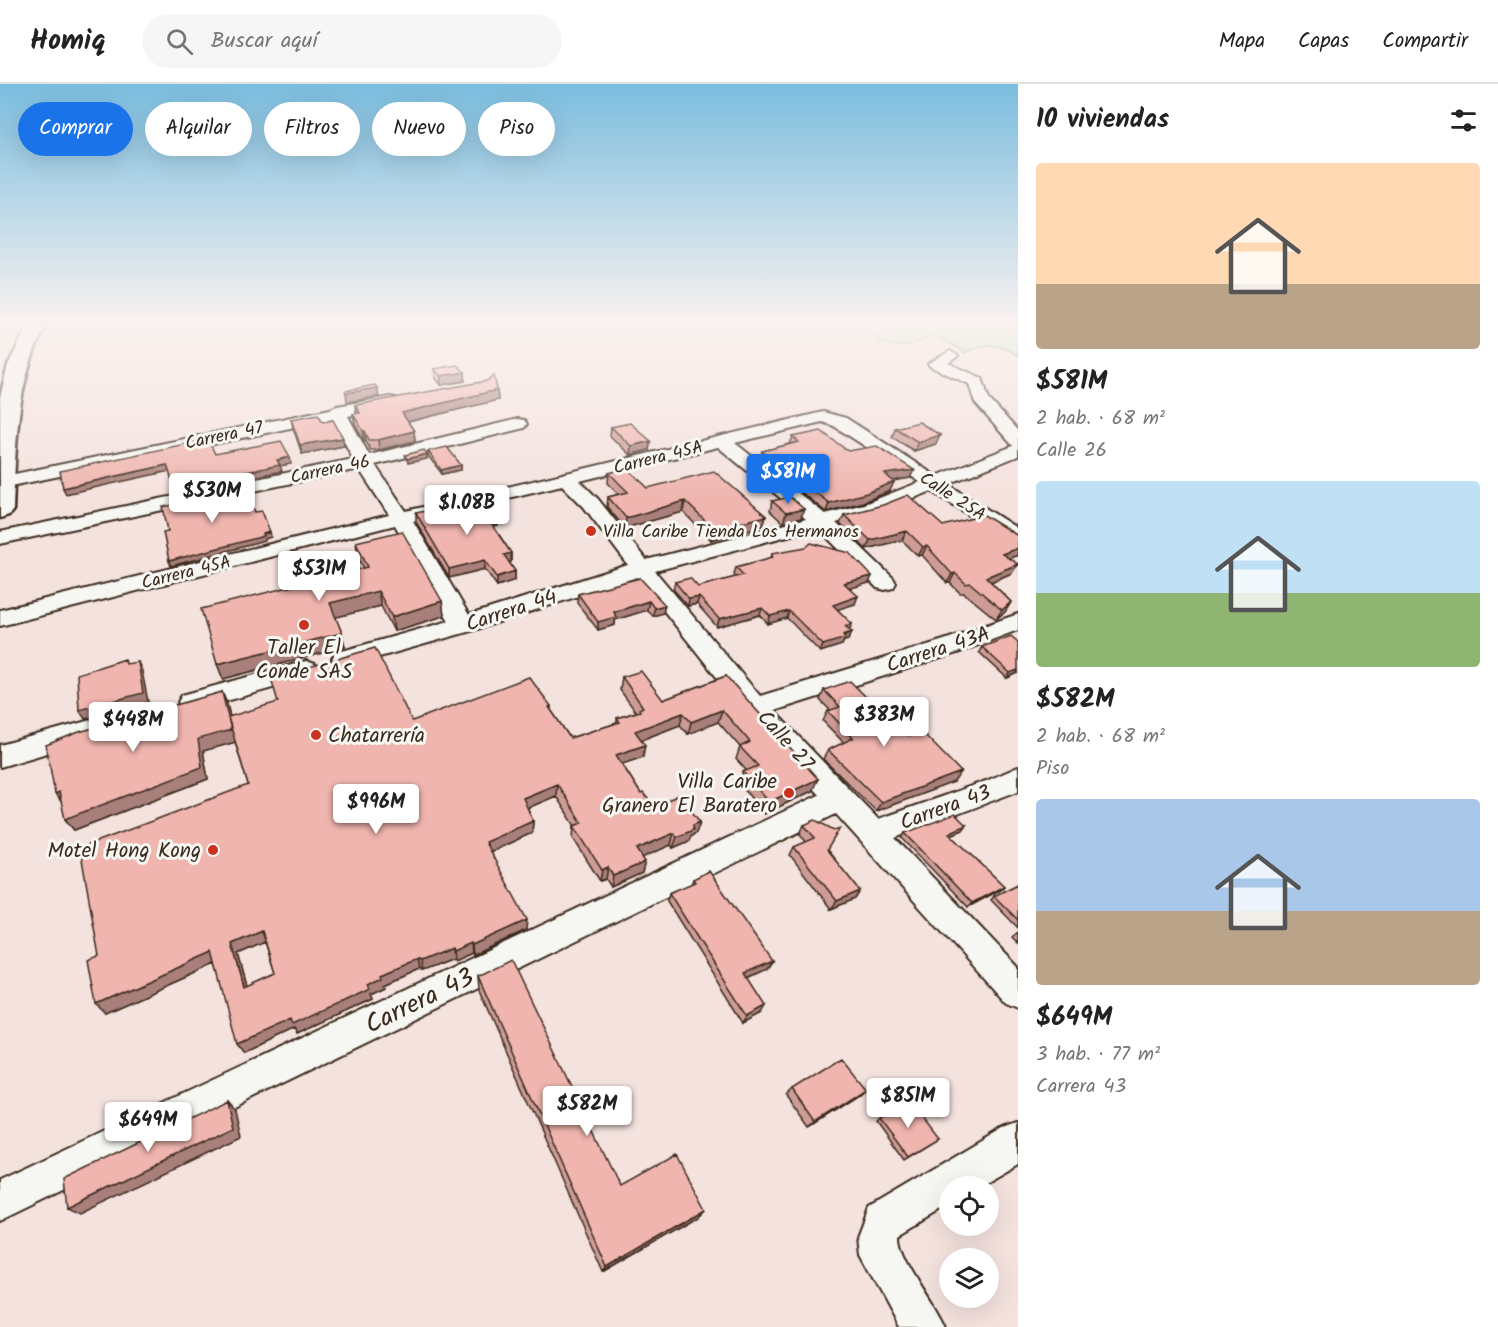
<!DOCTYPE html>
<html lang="es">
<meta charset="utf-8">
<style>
:root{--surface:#fff;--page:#f6f6f6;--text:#222;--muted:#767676;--line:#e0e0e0;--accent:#1a73e8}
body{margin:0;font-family:Kalam,sans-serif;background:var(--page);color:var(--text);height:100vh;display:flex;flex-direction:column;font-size:22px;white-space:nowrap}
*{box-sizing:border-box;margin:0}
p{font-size:20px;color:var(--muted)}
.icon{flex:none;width:33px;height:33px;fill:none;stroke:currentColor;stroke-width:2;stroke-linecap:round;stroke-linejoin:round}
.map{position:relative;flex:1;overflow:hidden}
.panel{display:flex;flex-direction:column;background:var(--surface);width:480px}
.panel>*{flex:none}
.hud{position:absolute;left:18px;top:18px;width:570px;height:54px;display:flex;gap:12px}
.tools{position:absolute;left:939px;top:1092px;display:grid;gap:12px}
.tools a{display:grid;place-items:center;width:60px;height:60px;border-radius:50%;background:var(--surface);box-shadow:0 6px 24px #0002;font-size:30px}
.price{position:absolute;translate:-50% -51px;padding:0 14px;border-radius:6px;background:#fff;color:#222;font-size:20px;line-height:39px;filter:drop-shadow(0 2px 3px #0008)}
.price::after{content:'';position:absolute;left:50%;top:36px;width:18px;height:14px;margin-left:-9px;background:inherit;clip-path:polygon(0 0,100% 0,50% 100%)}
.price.current{background:var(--accent);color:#fff}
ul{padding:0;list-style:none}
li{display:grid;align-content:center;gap:12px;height:318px;padding:0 18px}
li span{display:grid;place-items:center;height:186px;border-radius:6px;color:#555}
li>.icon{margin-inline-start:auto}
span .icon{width:108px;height:108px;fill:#fffc;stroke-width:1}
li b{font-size:26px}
h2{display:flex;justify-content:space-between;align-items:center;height:72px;padding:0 18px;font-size:26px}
.tag{padding:0 21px;border-radius:27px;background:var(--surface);box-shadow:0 6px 24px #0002;font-size:21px;line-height:54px}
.tag.current{background:var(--accent);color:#fff}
header{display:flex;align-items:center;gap:36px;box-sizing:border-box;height:84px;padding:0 30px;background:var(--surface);border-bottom:2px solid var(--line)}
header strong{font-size:28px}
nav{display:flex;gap:33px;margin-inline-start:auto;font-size:21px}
.search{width:420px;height:54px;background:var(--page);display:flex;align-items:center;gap:15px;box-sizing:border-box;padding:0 21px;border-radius:33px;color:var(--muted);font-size:22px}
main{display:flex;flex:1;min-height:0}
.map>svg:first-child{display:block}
</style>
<header>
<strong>Homiq</strong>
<div class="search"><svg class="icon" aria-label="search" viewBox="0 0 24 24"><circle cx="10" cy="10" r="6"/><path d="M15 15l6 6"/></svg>Buscar aquí</div>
<nav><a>Mapa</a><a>Capas</a><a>Compartir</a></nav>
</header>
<main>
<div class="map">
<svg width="1018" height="1243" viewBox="0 0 1018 1243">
<rect width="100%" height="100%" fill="#f4e2de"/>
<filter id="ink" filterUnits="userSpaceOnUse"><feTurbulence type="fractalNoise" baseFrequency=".0167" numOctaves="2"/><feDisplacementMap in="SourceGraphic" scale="12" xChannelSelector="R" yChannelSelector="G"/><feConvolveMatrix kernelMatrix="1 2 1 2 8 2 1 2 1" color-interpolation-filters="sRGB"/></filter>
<g filter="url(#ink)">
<path fill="#abe7ad" stroke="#738866" stroke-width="1.5" d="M895,240H1018V272C1002,260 984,257 966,269L935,251C905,263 911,266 877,257L876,250L901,248Z"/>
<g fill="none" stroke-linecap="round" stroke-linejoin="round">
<defs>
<path id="minor" d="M950,267L958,272L948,279L982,294L989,315L1018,347V372L948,400L1018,445V460L1011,458L932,407L878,428L836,439L893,494L896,499L893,504L885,506L877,504L818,444L655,487L760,612L944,556L1018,530V546L960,568L774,627L878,735L986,697L1018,683V707L895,754L1018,883V924L1006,919L836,730L0,1137V1096L819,711L746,630L637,493L471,547L344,583L335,581L332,575L335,569L449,537L395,441L0,542V526L389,431L359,385L0,460V448L353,375L333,335L2,404L0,403V393L330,325L337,322L390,313L396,314L398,318L396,322L348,332L369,371L518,335L524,336L527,340L524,344L375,381L406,427L823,328L846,334L936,392L1013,362L975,319L969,300L931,283L928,280ZM822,338L834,342L920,398L864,420L825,430L735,359ZM718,363L806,435L646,476L598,415L580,397ZM562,401L584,423L628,481L469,531L413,437Z
M306,577L315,580L318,586L315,592L191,627L182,625L178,618L182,611Z
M98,634L107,637L111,644L107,651L0,683V661Z
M1018,1039V1080L980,1102H950V1121L900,1151C899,1174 936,1218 946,1243H899L860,1171L858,1153L869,1124L1004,1044Z"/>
<path id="highway" d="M29,240H47C15,297 16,362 13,426L9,431L0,434V313L8,281Z"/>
</defs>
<use href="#minor" stroke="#3b2a1e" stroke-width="4"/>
<use href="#highway" stroke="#3b2a1e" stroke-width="5"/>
<use href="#minor" fill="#f6f6f2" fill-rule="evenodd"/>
<use href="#highway" fill="#f6f6f2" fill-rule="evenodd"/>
</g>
<path fill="#ce9c96" stroke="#3b2a1e" stroke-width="1.5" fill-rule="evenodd" d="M434,285L465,288V297L441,301L435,293Z
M497,306L498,316L408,338L414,347L415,357L379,366H370L366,357H364L355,340L353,330H356L355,321Z
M291,335L344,362L302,370L293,344Z
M611,343L649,366L630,371L610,352Z
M895,344L940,351L936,360L914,367L892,353Z
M793,353L848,367L910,394L892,397L890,407L863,418L826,428L760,376L762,367L790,360Z
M428,367L461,381V386L442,390L428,372Z
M609,389L648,404L766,432L763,442L711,456L683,428L625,444L607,423L608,413L619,410L608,399Z
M772,417L801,434L783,439L770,427Z
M416,429L498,442L494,443L511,469V478L509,479L515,487V496L497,502L485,485L449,494L416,438Z
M844,431L943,442L1018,471L1009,474L1012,489L991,498L1011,518L1005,528L996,535L964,509H960L950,499H947L922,471L918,472L902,456L866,465L840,440Z
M356,458L442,517L444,532L394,547L381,522L335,533L342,549L345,563L223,595L364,485L358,472Z
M772,469L869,499L849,504L855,520L837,525L850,546L848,556L844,557L842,561L820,568L787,534L768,540L760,531L717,543L697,520L688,522L673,505L675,498L698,503L736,493L734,490L736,483L771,474Z
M640,494L663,529L653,532L647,526L615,536V541L598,546L577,519L578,510Z
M982,563L1018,589L1007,594L979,568Z
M726,592L812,707L764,730L739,699L743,688L746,686L736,675L740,663L718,638L688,650L680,641L641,656L643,673L622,680L641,710L654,722L700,738L696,749L691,752L689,757L673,764L671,761L642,773V789L611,803L606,795L600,797L573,754L574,742H575L556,712L527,724L533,737L532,749L490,768L526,846L473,871L472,869L454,877L453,875L422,887L419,885L385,900L386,903L371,910L373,915L297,950L294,945L244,969L216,880L105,929L99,872L248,701L235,658L203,667L208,695L74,746L65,735L222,608L227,620L230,633L412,637L551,622V626L570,654L617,639V634L636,628L620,606L622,593L663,616ZM265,858L275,889L247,902L238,870Z
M824,606L896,643L954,698L876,727L823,675L828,666L844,659L823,637L828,627L830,626L820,616Z
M804,741L827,766L860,807L855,815L831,825L790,771L794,763L806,758L800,750Z
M963,746L951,751L1004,802L1000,806L968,823L902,754L905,749Z
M693,795L772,877L767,885L748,894L762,929L743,939L667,817L669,809L691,800Z
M1018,800V844L991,816L994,812Z
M1018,848V859L1012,853Z
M478,892L620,1102L706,1125L698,1133L603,1188L479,906Z
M792,1005L859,1011L809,1043L786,1011Z
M879,1034L938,1055L904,1076L876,1037Z"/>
<path fill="#a87f7a" stroke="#3b2a1e" stroke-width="1.5" d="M465,288V297L441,301V292Z
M377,304L379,312L347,318L346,309Z
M497,306L498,316L403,339L402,329Z
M363,347H365L366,357H364Z
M414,347L415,357L379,366L378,356Z
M940,351L936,360L914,367L918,358Z
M343,354L344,362L302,370L300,361Z
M651,357L649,366L630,371L631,362Z
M427,370V375L408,379L407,375Z
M290,373L291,380L280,382L282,387L176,409L174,403Z
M167,381L170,387L66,410L63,404Z
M461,381V386L442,390L441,386Z
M914,386L910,394L881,399L885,390Z
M894,398L890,407L863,418L826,428L829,419Z
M685,417L683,428L625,444L626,434Z
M804,425L801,434L783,439L786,429Z
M766,432L763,442L711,456L714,446Z
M498,433V442L488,444V435Z
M907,447L902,456L866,465L870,456Z
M270,448L271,453L265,455V457L171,482L169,477Z
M927,462L922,471L918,472L923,463Z
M1018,464V471L997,479L1002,470Z
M511,469V478L504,480V471Z
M485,476V485L449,494V485Z
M1018,480L1012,489L981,502L986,493Z
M515,487V496L497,502V493Z
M955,489L950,499H947L952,490Z
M872,492L869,499L841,507L844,499Z
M378,507L381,522L333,534L330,519Z
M858,512L855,520L830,528L833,521Z
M699,513L697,520L688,522L689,515Z
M442,517L444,532L394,547L392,533Z
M649,517L647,526L615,536V541L598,546V538L614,528Z
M1011,518L1005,528L996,535L1002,526Z
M665,521L663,529L653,532L654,524Z
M762,524L760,531L717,543L719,535Z
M789,527L787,534L768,540L770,532Z
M852,540L849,547L845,542Z
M852,548L848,556L844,557L842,561L820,568L823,561Z
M342,549L345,563L223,595L217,580Z
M138,578L142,587L148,618L85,635L79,626Z
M1018,586V589L1007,594L1010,589Z
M222,608L227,620L236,658L203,667L208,695L74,746L65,735L198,655Z
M722,626L718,638L688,650L691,638Z
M683,629L680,641L633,659L635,647Z
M645,661L643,673L614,683L616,671Z
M961,688L954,698L876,727L881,718Z
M818,695L812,707L764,730L769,718Z
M557,700L556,712L523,726V714Z
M59,708L64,721L55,710Z
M533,737L532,749L485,770V758Z
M700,738L696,749L691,752L689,757L673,764L677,753L693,741Z
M966,741L963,746L946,753L949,749Z
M674,749L671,761L635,777L637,765Z
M645,778L642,789L611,803L613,792Z
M608,783L606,795L600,797L602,786Z
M1004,802L1000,806L968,823L972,819Z
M860,807L855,815L831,825L837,817Z
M527,836L526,846L473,871L472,861Z
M262,847L267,857L238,870L250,913L244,903L232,860Z
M471,859L472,869L454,877L453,867Z
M452,864L453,875L422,887L420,877Z
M213,868L220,878L105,929L96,920Z
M417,875L419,885L385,900L386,903L371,910L373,915L297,950L294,945L244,969L237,960L368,900L382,890Z
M772,877L767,885L741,897L745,889Z
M766,922L762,929L743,939L747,932Z
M866,1005L859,1011L809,1043L815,1038Z
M227,1016L235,1025L241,1052L80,1129L67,1123Z
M706,1125L698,1133L603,1188L607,1183Z"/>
<path fill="#f0b5af" stroke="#3b2a1e" stroke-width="1.5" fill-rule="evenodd" d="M457,281L465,288L441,292L434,285Z
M494,291L497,306L402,329L414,347L378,356H369L365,347H363L353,330L360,329L355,321L487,297Z
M375,301L377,304L346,309L345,307Z
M318,330L323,338L333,336L343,354L300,361L291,335Z
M919,338L940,351L918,358L895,344Z
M630,339L651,357L631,362L611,343Z
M821,347L848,367L877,362L914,386L885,390L894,398L867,409L829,419L762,367L799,358L793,353Z
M208,355L215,370L281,357L290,373L277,376L280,381L174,403L167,381L63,404L60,387Z
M447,363L461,381L441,386L428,367Z
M424,366L427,370L407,375L405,371Z
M627,384L648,404L714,387L766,432L714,446L685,417L626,434L608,413L628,408L609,389Z
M247,406L255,428L262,427L270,448L263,450L264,452L169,477L163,448L168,447L163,423Z
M908,411L943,442L984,431L1018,452V464L1002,470L1018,480L986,493L1011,518L1002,526L970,499L966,500L955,489L952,490L927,462L923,463L907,447L870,456L844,431L883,421Z
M790,413L804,425L786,429L772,417Z
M484,414L498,433L488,435L511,469L504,471L515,487L497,493L485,476L449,485L416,429Z
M402,447L442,517L392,533L378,507L330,519L342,549L217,580L201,525L368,483L356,458Z
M811,459L850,469L872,492L844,499L858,512L833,521L852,540L845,542L852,548L843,551L845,554L823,561L789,527L770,532L762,524L719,535L699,513L689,515L675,498L690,494L698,503L743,491L736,483L773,473L772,469L806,463Z
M640,494L665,521L654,524L649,517L614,528L616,533L598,538L578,510Z
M1011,552L1018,558V586L1010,589L982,563Z
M375,564L412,637L529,593L551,622L549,623L570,654L620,638L617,634L640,627L639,625L643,623L622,593L641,587L663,616L726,592L818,695L769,718L743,688L758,682L740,663L750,658L722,626L691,638L683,629L635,647L645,661L616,671L641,710L643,709L654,722L679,711L700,738L693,741V746L677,753L674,749L637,765L645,778L613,792L608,783L602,786L574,742L582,739L557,700L523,714L533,737L485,758L527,836L472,861L471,859L453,867L452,864L420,877L417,875L382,890L383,893L368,900L370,905L292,941L290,936L237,960L213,868L96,920L88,876L99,872L80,764L248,701L228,633L278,618L271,594ZM262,847L275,889L244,903L232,860Z
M125,575L126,580L138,578L143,609L79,626L77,590Z
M850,597L896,643L898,642L909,652L922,648L961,688L881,718L828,666L853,654L828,627L840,623L824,606Z
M222,608L231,646L198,655L202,683L65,735L59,708L55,710L46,661L79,648Z
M955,730L966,741L949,749L1004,802L972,819L905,749Z
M815,736L834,746L840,744L827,766L860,807L837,817L794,763L815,754L804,741Z
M709,787L772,877L745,889L766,922L747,932L669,809L695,798L693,795Z
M1018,800V836L994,812Z
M511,876L620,1102L677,1070L706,1125L607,1183L478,892Z
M841,974L866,1005L815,1038L792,1005Z
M227,1016L233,1043L67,1123L64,1095Z
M909,1017L938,1055L908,1073L879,1034Z"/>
</g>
<linearGradient id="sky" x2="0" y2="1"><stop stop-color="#7bbddf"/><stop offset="0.58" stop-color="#faf2f0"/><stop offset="1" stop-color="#faf2f0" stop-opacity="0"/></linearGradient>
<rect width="1018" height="414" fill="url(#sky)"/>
<g fill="#c8321e" stroke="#f6f6f2" stroke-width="2">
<circle cx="591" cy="447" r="6"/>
<circle cx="304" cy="541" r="6"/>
<circle cx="316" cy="651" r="6"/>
<circle cx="789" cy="709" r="6"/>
<circle cx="213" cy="766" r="6"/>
</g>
<g text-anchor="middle" stroke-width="6" stroke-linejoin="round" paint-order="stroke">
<g font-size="18" fill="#3b2a1e" stroke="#f6f6f2">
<text transform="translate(224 351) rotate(-12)" y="6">Carrera 47</text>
<text transform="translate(658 373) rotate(-14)" y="6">Carrera 45A</text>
<text transform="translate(330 385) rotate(-12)" y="6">Carrera 46</text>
<text transform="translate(953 412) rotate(33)" y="6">Calle 25A</text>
<text transform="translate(186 488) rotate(-14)" y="6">Carrera 45A</text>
</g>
<g font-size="18" fill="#3b2a1e" stroke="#f6f6f2" text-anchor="start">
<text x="603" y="453">Villa Caribe Tienda Los Hermanos</text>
</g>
<g font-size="21" fill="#3b2a1e" stroke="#f6f6f2">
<text transform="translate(511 526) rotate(-18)" y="7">Carrera 44</text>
<text transform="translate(938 565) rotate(-18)" y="7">Carrera 43A</text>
<text transform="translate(786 656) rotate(48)" y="7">Calle 27</text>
<text transform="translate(945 723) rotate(-20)" y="7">Carrera 43</text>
</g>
<g font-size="21" fill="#3b2a1e" stroke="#f6f6f2" text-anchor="end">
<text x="304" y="570" text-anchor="middle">Taller El<tspan x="304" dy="24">Conde SAS</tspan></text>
<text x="328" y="658" text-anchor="start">Chatarrería</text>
<text x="777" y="704">Villa Caribe<tspan x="777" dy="24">Granero El Baratero</tspan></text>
<text x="201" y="773">Motel Hong Kong</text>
</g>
<g font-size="26" fill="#3b2a1e" stroke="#f6f6f2">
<text transform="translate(419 916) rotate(-26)" y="9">Carrera 43</text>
</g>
</g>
</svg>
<div class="tools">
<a><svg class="icon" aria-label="locate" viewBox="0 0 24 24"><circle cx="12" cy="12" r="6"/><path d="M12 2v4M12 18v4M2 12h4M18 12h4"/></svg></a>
<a><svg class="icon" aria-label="layers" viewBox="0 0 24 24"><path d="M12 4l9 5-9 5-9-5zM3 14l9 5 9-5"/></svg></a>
</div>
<b class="price current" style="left:788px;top:421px">$581M</b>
<b class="price" style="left:212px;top:440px">$530M</b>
<b class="price" style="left:467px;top:452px">$1.08B</b>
<b class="price" style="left:319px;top:518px">$531M</b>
<b class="price" style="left:884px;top:664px">$383M</b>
<b class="price" style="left:133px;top:669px">$448M</b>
<b class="price" style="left:376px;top:751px">$996M</b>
<b class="price" style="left:908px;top:1045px">$851M</b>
<b class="price" style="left:587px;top:1053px">$582M</b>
<b class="price" style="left:148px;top:1069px">$649M</b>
<div class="hud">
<a class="tag current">Comprar</a>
<a class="tag">Alquilar</a>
<a class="tag">Filtros</a>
<a class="tag">Nuevo</a>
<a class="tag">Piso</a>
</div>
</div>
<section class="panel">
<h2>10 viviendas<svg class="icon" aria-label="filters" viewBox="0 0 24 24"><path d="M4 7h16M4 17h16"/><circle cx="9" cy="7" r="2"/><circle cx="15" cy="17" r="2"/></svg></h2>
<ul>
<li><span style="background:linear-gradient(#ffd9b3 65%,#b9a48a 0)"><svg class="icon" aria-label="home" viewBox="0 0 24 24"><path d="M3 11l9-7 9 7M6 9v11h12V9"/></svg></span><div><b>$581M</b><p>2 hab. · 68 m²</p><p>Calle 26</p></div></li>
<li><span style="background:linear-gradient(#bfe0f5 60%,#8fb573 0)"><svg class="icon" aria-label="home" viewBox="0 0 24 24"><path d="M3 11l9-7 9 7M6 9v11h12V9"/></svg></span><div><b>$582M</b><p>2 hab. · 68 m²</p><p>Piso</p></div></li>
<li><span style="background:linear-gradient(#a9c7e8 60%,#b9a48a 0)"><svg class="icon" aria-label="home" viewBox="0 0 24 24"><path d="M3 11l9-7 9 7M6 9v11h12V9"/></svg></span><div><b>$649M</b><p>3 hab. · 77 m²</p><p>Carrera 43</p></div></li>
</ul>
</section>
</main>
